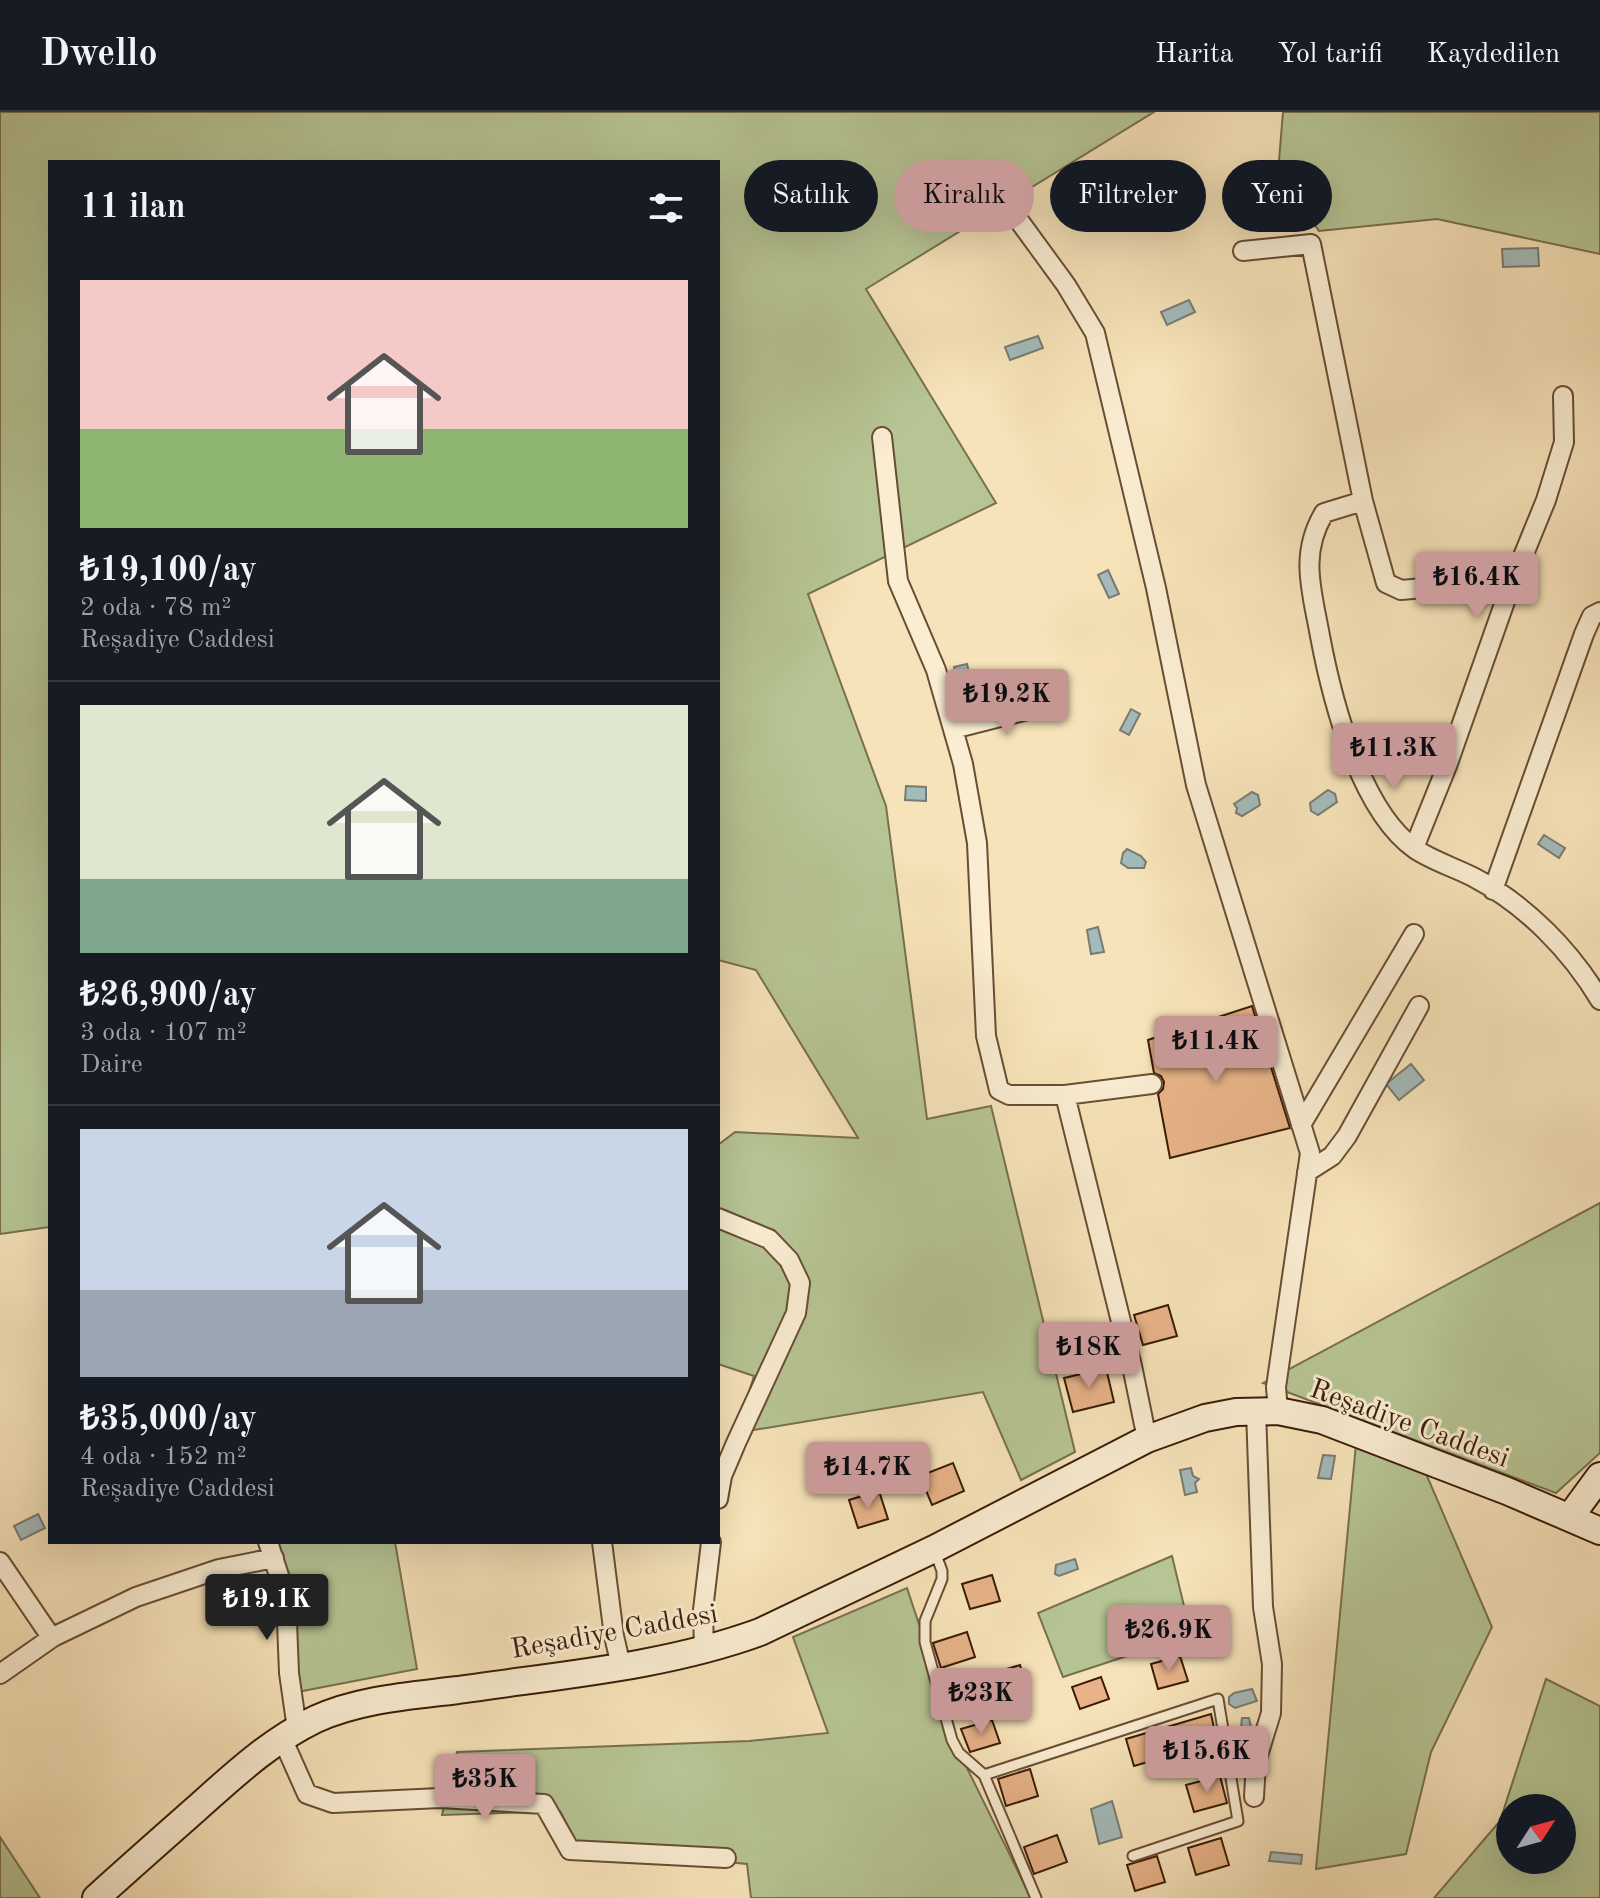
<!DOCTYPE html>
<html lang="tr">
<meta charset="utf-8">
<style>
:root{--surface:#171b24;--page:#20242c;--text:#f1f3f6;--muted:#9ea1a6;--line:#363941;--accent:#c59692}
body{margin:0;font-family:"Old Standard TT",serif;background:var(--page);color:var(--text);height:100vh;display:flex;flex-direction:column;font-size:30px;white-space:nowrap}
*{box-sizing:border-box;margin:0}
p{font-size:26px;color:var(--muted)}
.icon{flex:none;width:44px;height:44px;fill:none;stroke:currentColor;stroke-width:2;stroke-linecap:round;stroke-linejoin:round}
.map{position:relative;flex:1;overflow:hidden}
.side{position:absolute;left:48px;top:48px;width:672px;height:1384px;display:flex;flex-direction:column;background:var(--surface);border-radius:0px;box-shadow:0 8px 32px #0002}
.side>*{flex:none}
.hud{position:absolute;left:744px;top:48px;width:736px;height:72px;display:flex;gap:16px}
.needle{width:52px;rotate:54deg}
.buttons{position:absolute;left:1496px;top:1682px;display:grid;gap:16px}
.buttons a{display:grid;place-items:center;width:80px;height:80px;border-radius:50%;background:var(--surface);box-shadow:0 8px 32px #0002;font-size:40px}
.price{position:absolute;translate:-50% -68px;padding:0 18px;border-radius:8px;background:var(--accent);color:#111;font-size:26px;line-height:52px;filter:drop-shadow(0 2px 4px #0008)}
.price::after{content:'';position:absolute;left:50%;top:48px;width:24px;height:18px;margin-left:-12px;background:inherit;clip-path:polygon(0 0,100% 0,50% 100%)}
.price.active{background:#222;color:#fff}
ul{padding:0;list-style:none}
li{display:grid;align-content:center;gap:16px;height:424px;padding:0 32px}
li+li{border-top:2px solid var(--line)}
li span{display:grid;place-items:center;height:248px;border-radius:0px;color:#555}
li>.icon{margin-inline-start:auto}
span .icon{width:144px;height:144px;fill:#fffc;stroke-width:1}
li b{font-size:34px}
h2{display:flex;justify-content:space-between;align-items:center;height:96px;padding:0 32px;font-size:34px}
.chip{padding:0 28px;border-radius:36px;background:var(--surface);box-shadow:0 8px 32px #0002;font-size:28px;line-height:72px}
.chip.active{background:var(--accent);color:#111}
header{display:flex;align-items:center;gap:48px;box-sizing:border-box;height:112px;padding:0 40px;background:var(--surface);border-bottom:2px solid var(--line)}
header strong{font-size:38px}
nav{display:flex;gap:44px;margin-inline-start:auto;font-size:28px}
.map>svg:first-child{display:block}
</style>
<header>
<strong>Dwello</strong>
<nav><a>Harita</a><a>Yol tarifi</a><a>Kaydedilen</a></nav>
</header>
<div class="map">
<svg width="1600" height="1786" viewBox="0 0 1600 1786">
<rect width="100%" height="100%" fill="#f7e3b9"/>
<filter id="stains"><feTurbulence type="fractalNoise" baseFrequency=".0025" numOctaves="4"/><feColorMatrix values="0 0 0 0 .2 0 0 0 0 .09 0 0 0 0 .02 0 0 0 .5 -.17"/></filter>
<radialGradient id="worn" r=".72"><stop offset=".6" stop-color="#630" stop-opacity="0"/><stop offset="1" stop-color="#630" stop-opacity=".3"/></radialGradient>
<path fill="#b7c594" stroke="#78704e" stroke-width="2" fill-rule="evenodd" d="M0,0H1154L866,177L996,391L808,482L886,694L927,1007L991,994L1075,1340L1021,1368L983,1280L736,1321L754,1264L718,1252V1033L735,1020L858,1026L756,858L718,848V50H50V1115L0,1122Z
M1283,0H1600V142L1437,107L1319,119L1278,61Z
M1600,1091V1341L1556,1381L1263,1271Z
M1357,1321L1424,1357L1492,1515L1431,1640L1406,1742L1316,1757Z
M263,1430H395L417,1557L292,1581Z
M1172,1444L1191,1523L1063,1565L1038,1501Z
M907,1476L966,1654L1031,1786H751L747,1752L579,1736L560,1699L442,1703L457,1640L749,1629L828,1621L793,1525Z
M1546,1567L1600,1594V1786H1434L1500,1709ZM1510,1696H1562V1748H1510Z
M0,1725L40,1786H0Z"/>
<path fill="#a3bbbb" stroke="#797b73" stroke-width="2" d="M1130,69L1136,83L1109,96L1102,83Z
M1538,136L1539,154L1503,155L1502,137Z
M1189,188L1195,200L1167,213L1161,200Z
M1038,224L1043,236L1010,248L1005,235Z
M1108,458L1119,482L1109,486L1098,463Z
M967,552L974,580L966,586L960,584L954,555Z
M1131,597L1140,602L1129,623L1120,618Z
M906,674L926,675V689L905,688Z
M1328,678L1335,682L1337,690L1318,703L1311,699L1310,691Z
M1252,680L1258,683L1260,693L1242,704L1236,701L1237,696L1234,692Z
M1544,723L1565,736L1559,746L1538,732Z
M1127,737L1141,744L1146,750L1144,756H1128L1121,751L1123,741Z
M1098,815L1104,840L1091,842L1087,818Z
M1411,952L1424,968L1399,988L1386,972Z
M1323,1343L1335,1344L1331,1367L1318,1366Z
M1191,1356L1193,1364L1199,1367L1195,1371L1197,1380L1185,1383L1180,1358Z
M38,1402L45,1416L21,1428L14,1414Z
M1075,1447L1078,1457L1059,1464L1055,1462L1056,1453Z
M1252,1577L1257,1589L1235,1596L1229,1592V1585L1234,1581Z
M1242,1606H1249L1253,1624L1249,1628L1243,1629L1240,1625Z
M1112,1689L1122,1725L1099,1732L1091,1697Z
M1271,1740L1302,1743L1301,1752L1269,1749Z"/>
<path fill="#e8b388" stroke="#3a1b08" stroke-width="2" d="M1252,894L1290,1016L1170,1046L1158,982L1163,977L1164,970L1161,964L1154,961L1148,928Z
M1168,1193L1177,1224L1143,1233L1134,1203Z
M1106,1256L1114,1290L1073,1300L1064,1266Z
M953,1351L964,1379L932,1393L920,1364Z
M879,1379L888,1407L858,1416L849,1388Z
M992,1463L1000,1489L970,1497L962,1472Z
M967,1520L975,1545L941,1556L933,1531Z
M1180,1544L1188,1569L1158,1577L1151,1552Z
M1020,1553L1028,1579L1000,1587L993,1561Z
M1101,1565L1109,1587L1080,1597L1072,1575Z
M1211,1602L1217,1630L1134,1654L1126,1627Z
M992,1608L1000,1631L970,1640L961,1617Z
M1030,1657L1038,1684L1006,1694L998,1667Z
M1220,1664L1227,1691L1194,1700L1186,1673Z
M1057,1723L1067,1750L1034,1762L1024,1735Z
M1221,1726L1229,1753L1196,1763L1188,1736Z
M1157,1744L1165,1770L1135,1779L1127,1753Z"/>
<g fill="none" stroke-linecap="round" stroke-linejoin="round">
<defs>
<path id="lane" d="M935,1440L942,1459V1467L925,1509V1530L952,1628L959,1641L984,1663L1036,1786
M984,1663L1218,1587L1238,1709L1133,1744"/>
<path id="street" d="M1012,99L1066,173L1095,221L1156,476L1196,673L1310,1041L1276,1275L1278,1299
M1243,139L1311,132L1363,389L1386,471L1401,478L1479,471L1492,474L1508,481
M882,325L898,469L936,558L963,652L977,731L986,924L999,978L1009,983H1065L1132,1254L1147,1327
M1363,389L1324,401C1299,443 1312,479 1320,524C1332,588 1360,698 1415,737C1433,749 1456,756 1475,766C1526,793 1571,839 1600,888
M953,617L1051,592
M1414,736L1447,654L1508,481L1546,388L1564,330L1563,284
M1493,778L1584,522L1592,504L1600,500
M1065,983L1152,972
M1301,1013L1414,822
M1307,1060L1332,1044L1347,1024L1419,894
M718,1106L769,1127L789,1148L800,1171L796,1201L736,1331L722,1364L718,1387
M268,1430L286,1485L289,1561L297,1617
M602,1430L614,1524L621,1554
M0,1450L49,1522L53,1525L136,1485L219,1457L274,1446
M704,1539L703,1498L711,1430
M0,1562L53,1525
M282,1626L307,1682L333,1691L440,1686L544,1692L570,1738L726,1746
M1254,1685L1256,1650L1271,1601L1272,1552L1263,1495L1256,1299"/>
<path id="secondary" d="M1570,1405L1600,1364
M96,1786C129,1756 162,1727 196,1697C233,1664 270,1629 316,1607C360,1587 410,1584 458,1578C559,1563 664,1555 760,1520L934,1437L1147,1327L1205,1306L1236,1300L1278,1299L1322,1308L1507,1379L1600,1419"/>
</defs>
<use href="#lane" stroke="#694d34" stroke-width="13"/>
<use href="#street" stroke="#694d34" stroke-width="22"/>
<use href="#secondary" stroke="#3a1b08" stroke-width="30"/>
<use href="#lane" stroke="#faedd2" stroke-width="9"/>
<use href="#street" stroke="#faedd2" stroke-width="18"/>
<use href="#secondary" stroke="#faedd2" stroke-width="26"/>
</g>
<g text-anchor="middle" stroke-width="6" stroke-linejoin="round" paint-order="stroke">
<g font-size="28" fill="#3a1b08" stroke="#faedd2">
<text transform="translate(1410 1310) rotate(20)" y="10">Reşadiye Caddesi</text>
<text transform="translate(614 1518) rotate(-10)" y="10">Reşadiye Caddesi</text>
</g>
</g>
<rect width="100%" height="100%" filter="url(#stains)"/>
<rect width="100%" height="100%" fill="url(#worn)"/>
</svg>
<div class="buttons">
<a><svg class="needle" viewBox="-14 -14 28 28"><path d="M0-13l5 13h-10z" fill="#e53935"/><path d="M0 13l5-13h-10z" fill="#9ea1a6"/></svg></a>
</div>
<b class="price" style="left:1477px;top:508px">₺16.4K</b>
<b class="price" style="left:1007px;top:625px">₺19.2K</b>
<b class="price" style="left:1394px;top:679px">₺11.3K</b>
<b class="price" style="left:1216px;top:972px">₺11.4K</b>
<b class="price" style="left:1089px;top:1278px">₺18K</b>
<b class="price" style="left:868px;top:1398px">₺14.7K</b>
<b class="price active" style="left:267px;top:1530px">₺19.1K</b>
<b class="price" style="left:1169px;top:1561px">₺26.9K</b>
<b class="price" style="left:981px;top:1624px">₺23K</b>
<b class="price" style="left:1207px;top:1682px">₺15.6K</b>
<b class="price" style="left:485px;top:1710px">₺35K</b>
<div class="hud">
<a class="chip">Satılık</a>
<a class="chip active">Kiralık</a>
<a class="chip">Filtreler</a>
<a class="chip">Yeni</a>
</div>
<section class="side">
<h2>11 ilan<svg class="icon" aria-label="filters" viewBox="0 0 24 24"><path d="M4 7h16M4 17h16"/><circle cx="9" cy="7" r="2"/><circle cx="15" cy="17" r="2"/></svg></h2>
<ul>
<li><span style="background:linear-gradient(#f6c9c9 60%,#8fb573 0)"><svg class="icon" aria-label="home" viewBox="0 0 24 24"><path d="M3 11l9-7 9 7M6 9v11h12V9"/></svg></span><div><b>₺19,100/ay</b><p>2 oda · 78 m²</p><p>Reşadiye Caddesi</p></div></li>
<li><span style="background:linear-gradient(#dfe7d0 70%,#7fa58c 0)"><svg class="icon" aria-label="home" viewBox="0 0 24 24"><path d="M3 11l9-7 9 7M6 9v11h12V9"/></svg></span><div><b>₺26,900/ay</b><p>3 oda · 107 m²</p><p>Daire</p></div></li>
<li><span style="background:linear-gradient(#c9d6e8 65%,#9aa5b1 0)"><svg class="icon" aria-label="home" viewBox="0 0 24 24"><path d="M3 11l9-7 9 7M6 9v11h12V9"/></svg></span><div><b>₺35,000/ay</b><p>4 oda · 152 m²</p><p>Reşadiye Caddesi</p></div></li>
</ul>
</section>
</div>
